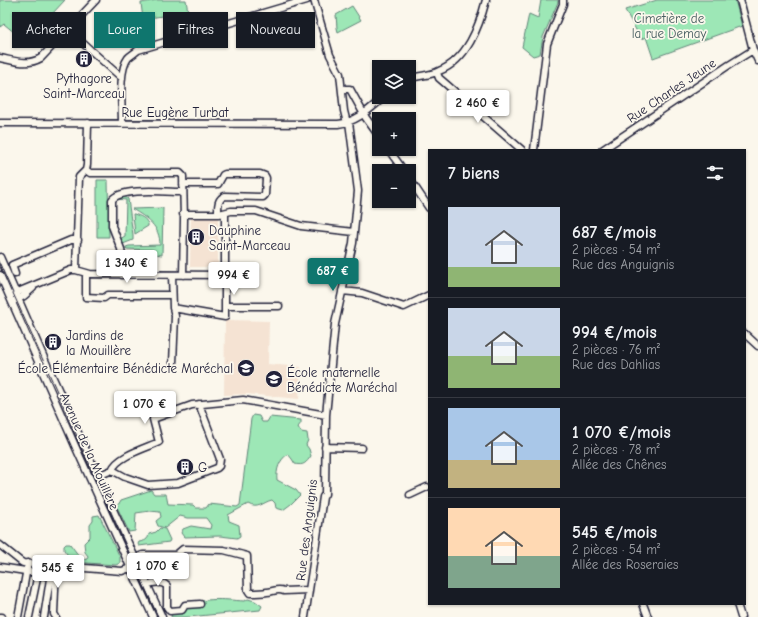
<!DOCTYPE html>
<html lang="fr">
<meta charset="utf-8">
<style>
:root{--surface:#171b24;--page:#20242c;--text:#f1f3f6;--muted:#9ea1a6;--line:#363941;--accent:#0f766e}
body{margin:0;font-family:"Comic Neue",sans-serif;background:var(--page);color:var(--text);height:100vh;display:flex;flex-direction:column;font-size:15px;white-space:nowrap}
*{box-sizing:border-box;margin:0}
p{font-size:13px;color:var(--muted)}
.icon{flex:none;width:22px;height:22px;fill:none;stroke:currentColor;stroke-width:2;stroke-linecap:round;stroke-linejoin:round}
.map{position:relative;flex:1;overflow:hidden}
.side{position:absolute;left:428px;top:149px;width:318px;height:456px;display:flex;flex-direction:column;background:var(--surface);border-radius:0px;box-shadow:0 1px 3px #0004}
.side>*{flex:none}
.guide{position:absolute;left:12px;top:12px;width:356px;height:36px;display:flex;gap:8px}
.controls{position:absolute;left:372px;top:60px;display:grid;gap:8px}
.controls a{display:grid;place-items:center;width:44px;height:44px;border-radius:0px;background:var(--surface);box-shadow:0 1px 3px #0004;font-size:20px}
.price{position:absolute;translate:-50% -34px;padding:0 9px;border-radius:4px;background:#fff;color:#222;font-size:13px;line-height:26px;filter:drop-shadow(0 1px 2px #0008)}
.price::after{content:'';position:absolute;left:50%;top:24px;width:12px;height:9px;margin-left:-6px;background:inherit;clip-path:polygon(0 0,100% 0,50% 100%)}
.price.selected{background:var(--accent);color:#fff}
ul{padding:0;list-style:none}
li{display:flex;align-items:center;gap:12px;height:100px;padding:0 20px}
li+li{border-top:1px solid var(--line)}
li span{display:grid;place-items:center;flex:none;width:112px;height:80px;border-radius:0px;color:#555}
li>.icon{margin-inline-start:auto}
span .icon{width:48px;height:48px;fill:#fffc;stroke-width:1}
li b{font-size:17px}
h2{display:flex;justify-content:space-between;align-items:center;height:48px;padding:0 20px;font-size:17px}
.pill{padding:0 14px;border-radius:0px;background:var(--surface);box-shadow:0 1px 3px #0004;font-size:14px;line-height:36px}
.pill.selected{background:var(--accent);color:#fff}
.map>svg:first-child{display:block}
</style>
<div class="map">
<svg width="758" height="617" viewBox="0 0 758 617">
<rect width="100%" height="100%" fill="#fbf7ec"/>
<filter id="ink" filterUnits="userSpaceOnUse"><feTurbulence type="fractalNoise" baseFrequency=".025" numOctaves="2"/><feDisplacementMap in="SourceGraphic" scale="8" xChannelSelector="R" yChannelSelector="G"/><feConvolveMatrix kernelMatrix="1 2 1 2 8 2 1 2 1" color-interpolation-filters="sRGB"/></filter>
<g filter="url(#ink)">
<path fill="#f5e3d3" d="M191,216H218V267H190Z
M225,320L269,321L268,364L301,367L299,399L247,394L224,395Z"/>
<path fill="#9de7b6" stroke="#608478" d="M0,0H65L26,42L4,24L0,27Z
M157,0H186L188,12L143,19L141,3Z
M541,0H558V2L543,37L540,54L533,56L522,47L529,14L538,18Z
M657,0H735L742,26L653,58L646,37L641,39L625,10Z
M352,6L361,20L338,32L337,28L336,15Z
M97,180H108L109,237H97Z
M120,197L127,198L128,199L133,235V240L123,244L120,239L125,236V235L126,200L116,199Z
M163,208L162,255L154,254V250L126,249V247L129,246L160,245C160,226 147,218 132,209Z
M133,214H134C140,216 146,218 148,224V226L135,234Z
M253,415L259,416L262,422H267L270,417L301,420V423L298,427L301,432L307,433L308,440L306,445L309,449L311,456C306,463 304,466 295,464L292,459L288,454C279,460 276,470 277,480L296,490L300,495L291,504L283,510L276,508L275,503L272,500C263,502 258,510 248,504L228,515L229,521L239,525L240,536L237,538L220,536L184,537L181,533L183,529L191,526L210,529L211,525L206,518H188L180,516L165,528L158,526L156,521L161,517L160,512L150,511L136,513L135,531L129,532L117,507L121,500L151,490L154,494H166L168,504L193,505L196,508H206L209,504L237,507L240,505L251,419Z
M99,515L120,557V563L116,565L73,562L64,550V546L66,544H70L82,560L87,559L88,556L85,552L84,543L90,537V525L93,521V516Z
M160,528L165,529L170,540L169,542L139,546L138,544L139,542C145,541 148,540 149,534L156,532Z
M248,599L255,601L262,606L260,610L188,617H171L172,613L185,611C196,595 226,600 244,601Z"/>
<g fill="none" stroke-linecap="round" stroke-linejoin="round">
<defs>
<path id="minor" d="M740,0L753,50L758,61
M68,30L122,78
M0,58C16,61 27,66 41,58L96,0
M437,73L439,78L446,84L522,150
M409,79C419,75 430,76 439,71C467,60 479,27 486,0
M342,89H350L366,118L379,136
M0,123L338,124C357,122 370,109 384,97
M122,123C122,106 118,71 128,58C131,55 135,53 138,50L307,0
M388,149L404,171
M534,150L547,44L563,4V0
M602,150L729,65L753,50
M86,170L90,173H180L183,176L184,219L183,275
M409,178L429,208
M183,184H218L223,175L225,174H260L265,176L266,178L265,195L263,197L225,196C217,199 218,207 218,214
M183,214H219L231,211H256L301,226L354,232
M0,257L48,367L162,617
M76,270L79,177L86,170L87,165L88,123
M15,274L12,265L71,240H78
M86,274V297L104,298L108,295H172
M0,275L76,448L153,617
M122,275V257L121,249L112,226V200C121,187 167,192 182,192
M172,275L173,308L175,316L173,363
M342,291L362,293L404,307L429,295
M13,294L71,270H76L90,274L224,275
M16,300L24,296L33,288
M225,306H279
M173,308L225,317V213
M745,334L758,346
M325,447L362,448
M112,470L125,477L148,485L178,483L217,468L219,466L220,459L199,404
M98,476L112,470C117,456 146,448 159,442L153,419L192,405L243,400L326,415
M410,495L427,487
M0,545L20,561L23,563L122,571L133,567
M135,558L143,555H176L183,549L224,550L247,556L248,590L250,593C255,593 261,593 267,592C273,592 277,588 284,591L309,590
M0,567L38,573
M39,572L42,575L50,577V579L44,617
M147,585C153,582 162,581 167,586V607L170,611L182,610L185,605L200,604
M643,604L648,617
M737,604L741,617
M0,617H2
M18,617L28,563
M29,617L40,564
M56,617L54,614L56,566
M305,617L323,497L325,494L326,415L335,324L353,243L358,191L349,122L346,119L344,111L340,74L330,55L314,0"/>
</defs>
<use href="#minor" stroke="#22223b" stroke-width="9"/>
<use href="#minor" stroke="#fbf7ec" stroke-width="6"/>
<path stroke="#22223b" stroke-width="1" d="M0,264L158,617"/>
</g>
</g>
<defs>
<symbol id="building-disc" viewBox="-11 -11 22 22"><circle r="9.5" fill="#22223b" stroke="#fbf7ec"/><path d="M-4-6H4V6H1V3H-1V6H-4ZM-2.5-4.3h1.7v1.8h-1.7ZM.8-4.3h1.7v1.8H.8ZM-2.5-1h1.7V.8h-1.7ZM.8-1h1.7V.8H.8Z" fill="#fff"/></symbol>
<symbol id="school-disc" viewBox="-11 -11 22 22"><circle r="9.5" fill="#22223b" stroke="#fbf7ec"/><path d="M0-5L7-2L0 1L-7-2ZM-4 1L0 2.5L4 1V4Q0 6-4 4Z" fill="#fff"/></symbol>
</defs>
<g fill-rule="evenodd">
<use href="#building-disc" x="74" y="49" width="20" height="20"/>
<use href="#building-disc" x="186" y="227" width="20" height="20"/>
<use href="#building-disc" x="43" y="332" width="20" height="20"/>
<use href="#school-disc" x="236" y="358" width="20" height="20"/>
<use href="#school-disc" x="264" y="369" width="20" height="20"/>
<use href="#building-disc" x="175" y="457" width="20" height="20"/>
</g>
<g text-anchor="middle" stroke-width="3.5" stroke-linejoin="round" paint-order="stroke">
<g font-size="13" fill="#475d60" stroke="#fbf7ec">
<text x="669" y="23">Cimetière de<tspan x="669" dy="15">la rue Demay</tspan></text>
</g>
<g font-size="13" fill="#22223b" stroke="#fbf7ec" text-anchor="start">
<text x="84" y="83" text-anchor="middle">Pythagore<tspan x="84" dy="15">Saint-Marceau</tspan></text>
<text x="209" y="235">Dauphine<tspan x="209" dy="15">Saint-Marceau</tspan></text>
<text x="66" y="340">Jardins de<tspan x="66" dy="15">la Mouillère</tspan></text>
<text x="233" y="373" text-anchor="end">École Élémentaire Bénédicte Maréchal</text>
<text x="287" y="377">École maternelle<tspan x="287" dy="15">Bénédicte Maréchal</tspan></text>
<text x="198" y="472">G</text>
</g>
<g font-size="13" fill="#22223b" stroke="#fbf7ec">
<text transform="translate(671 90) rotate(-34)" y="5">Rue Charles Jeune</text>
<text x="175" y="117">Rue Eugène Turbat</text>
<text transform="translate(90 451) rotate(66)" y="5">Avenue de la Mouillère</text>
<text transform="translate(306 530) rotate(-83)" y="5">Rue des Anguignis</text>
</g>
</g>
</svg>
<div class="controls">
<a><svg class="icon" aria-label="layers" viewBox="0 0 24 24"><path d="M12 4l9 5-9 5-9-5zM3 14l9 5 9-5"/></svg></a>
<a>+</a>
<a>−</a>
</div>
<b class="price" style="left:478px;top:124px">2 460 €</b>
<b class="price" style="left:127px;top:284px">1 340 €</b>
<b class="price selected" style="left:333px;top:292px">687 €</b>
<b class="price" style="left:234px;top:296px">994 €</b>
<b class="price" style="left:145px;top:425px">1 070 €</b>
<b class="price" style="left:158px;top:587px">1 070 €</b>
<b class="price" style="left:58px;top:589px">545 €</b>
<div class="guide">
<a class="pill">Acheter</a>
<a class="pill selected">Louer</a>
<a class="pill">Filtres</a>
<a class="pill">Nouveau</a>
</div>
<section class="side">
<h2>7 biens<svg class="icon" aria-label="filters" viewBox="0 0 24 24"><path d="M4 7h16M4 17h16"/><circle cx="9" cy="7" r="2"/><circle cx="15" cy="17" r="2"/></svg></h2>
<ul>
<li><span style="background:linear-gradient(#c9d6e8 75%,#8fb573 0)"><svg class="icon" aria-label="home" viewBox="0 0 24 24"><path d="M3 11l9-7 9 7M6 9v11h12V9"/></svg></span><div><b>687 €/mois</b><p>2 pièces · 54 m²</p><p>Rue des Anguignis</p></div></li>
<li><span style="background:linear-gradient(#c9d6e8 60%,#8fb573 0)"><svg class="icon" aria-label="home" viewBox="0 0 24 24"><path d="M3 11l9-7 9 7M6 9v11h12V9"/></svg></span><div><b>994 €/mois</b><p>2 pièces · 76 m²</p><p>Rue des Dahlias</p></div></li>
<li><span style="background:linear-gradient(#a9c7e8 65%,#c2b280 0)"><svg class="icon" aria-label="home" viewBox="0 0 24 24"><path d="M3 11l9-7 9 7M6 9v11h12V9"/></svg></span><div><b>1 070 €/mois</b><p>2 pièces · 78 m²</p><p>Allée des Chênes</p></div></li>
<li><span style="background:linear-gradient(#ffd9b3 60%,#7fa58c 0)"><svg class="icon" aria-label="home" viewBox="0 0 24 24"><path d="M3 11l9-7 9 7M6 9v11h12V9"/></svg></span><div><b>545 €/mois</b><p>2 pièces · 54 m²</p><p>Allée des Roseraies</p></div></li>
</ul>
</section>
</div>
